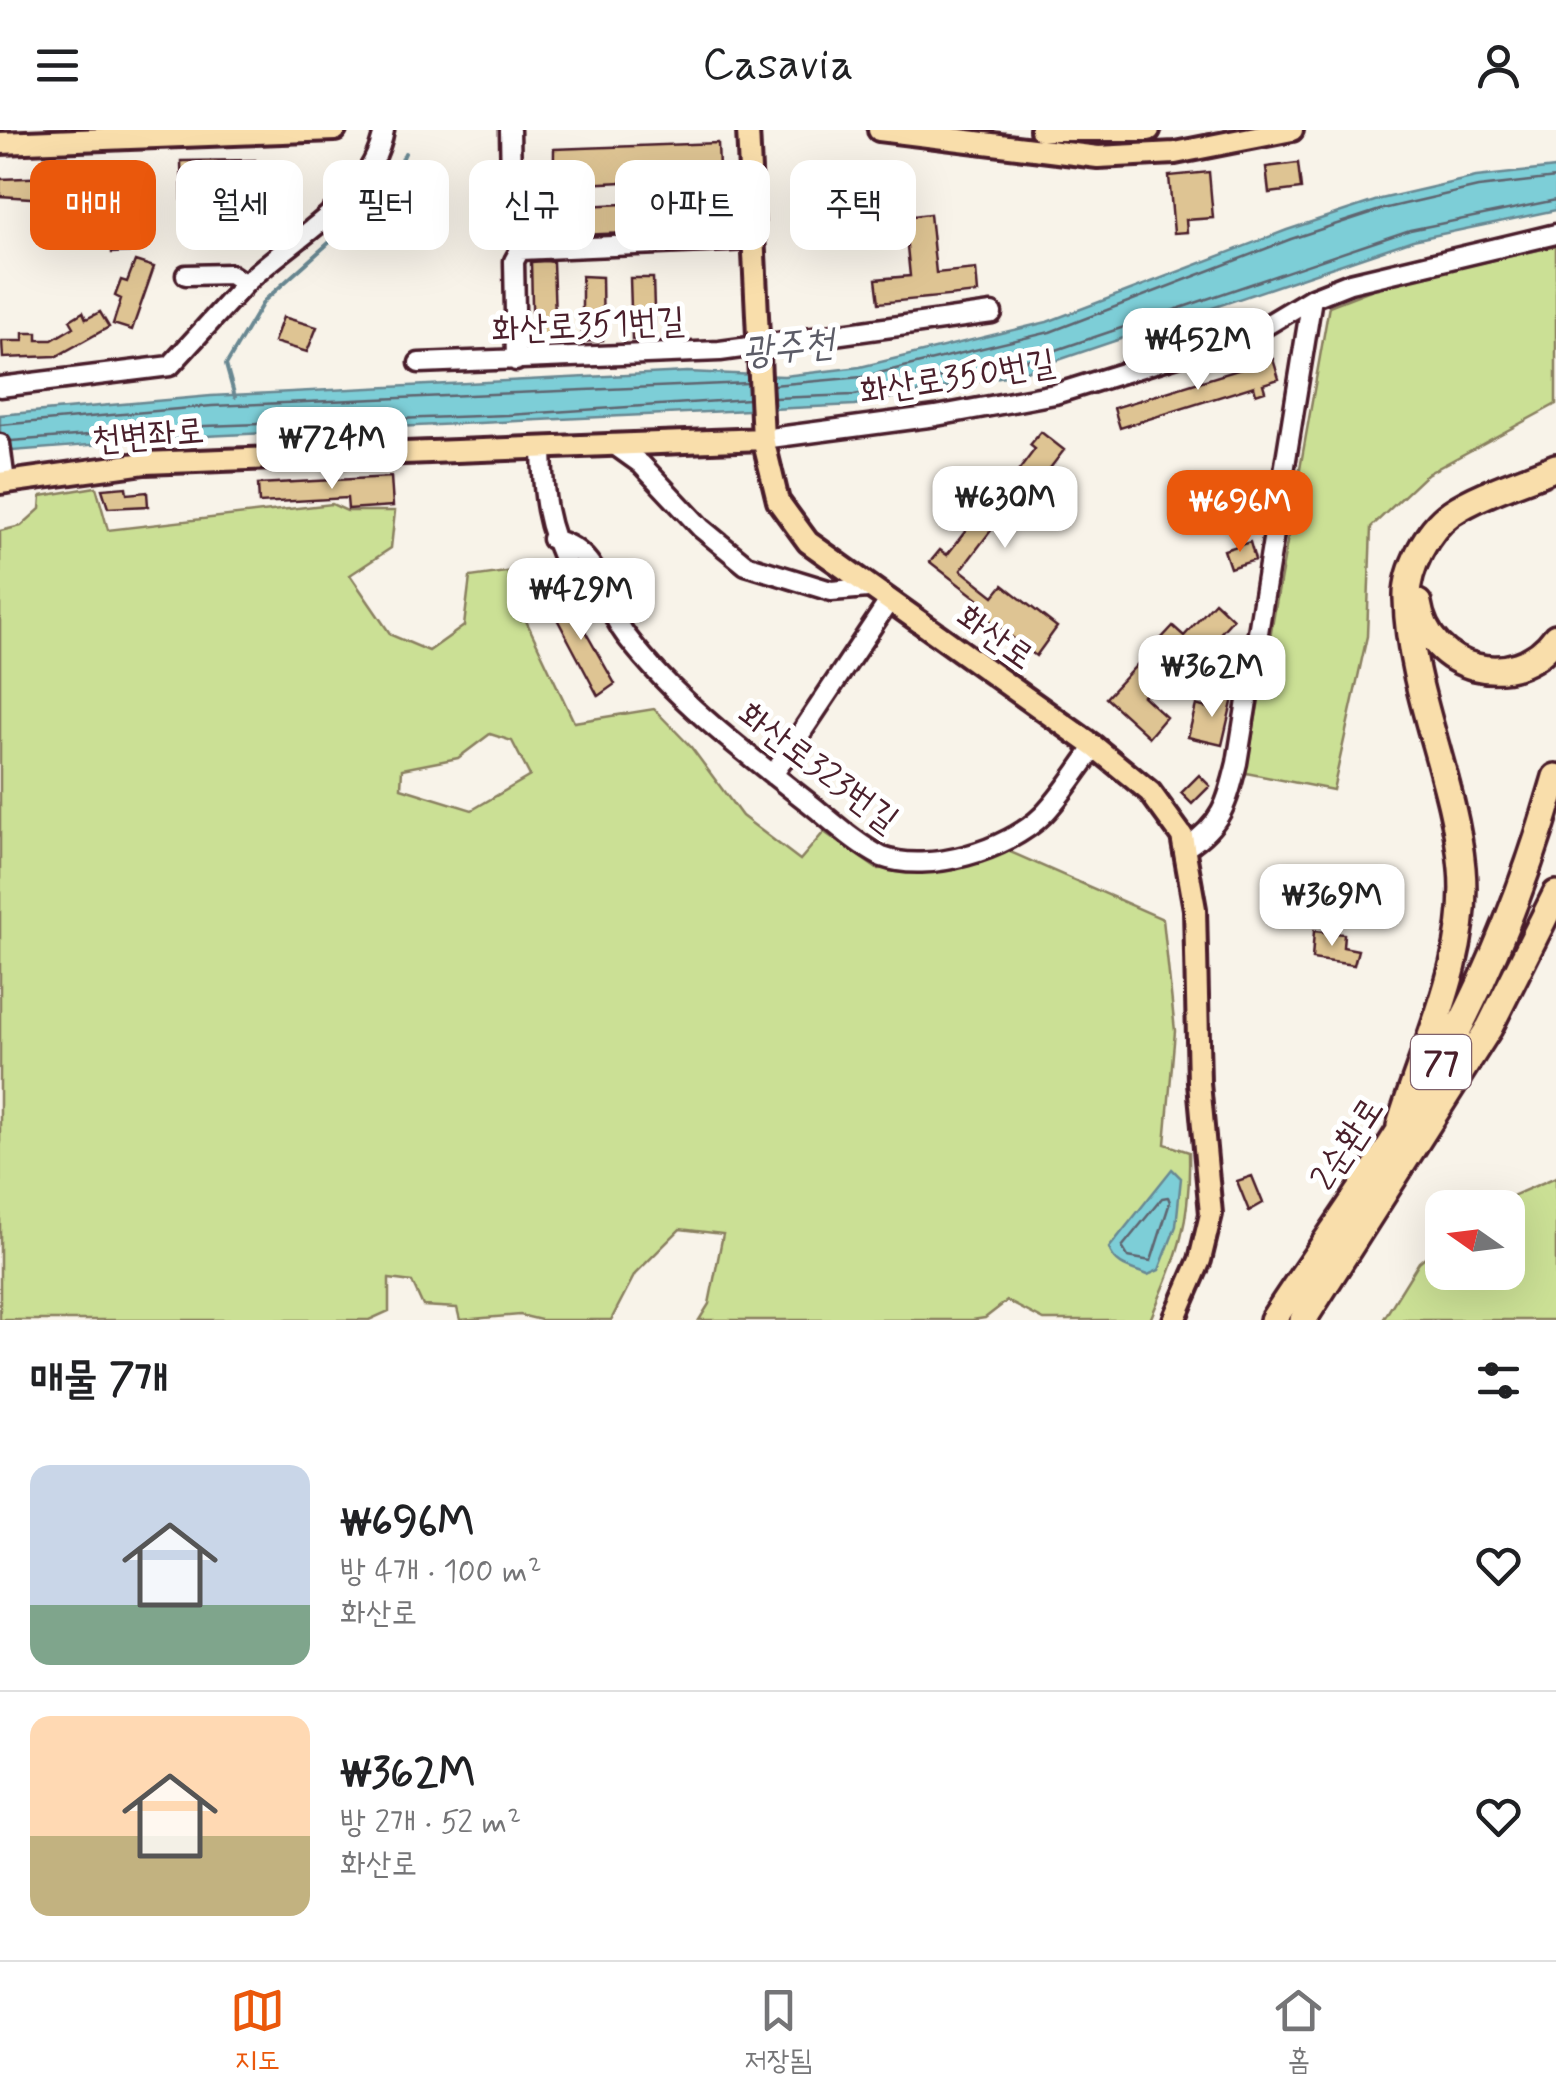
<!DOCTYPE html>
<html lang="ko">
<meta charset="utf-8">
<style>
:root{--surface:#fff;--page:#f6f6f6;--text:#202124;--muted:#757577;--line:#e0e0e0;--accent:#ea580c}
body{margin:0;font-family:Mynerve,"Poor Story",sans-serif;background:var(--page);color:var(--text);height:100vh;display:flex;flex-direction:column;font-size:38px;white-space:nowrap}
*{box-sizing:border-box;margin:0}
p{font-size:32px;color:var(--muted)}
.icon{flex:none;width:55px;height:55px;fill:none;stroke:currentColor;stroke-width:2;stroke-linecap:round;stroke-linejoin:round}
.map{position:relative;height:1190px;overflow:hidden}
.sheet{display:flex;flex-direction:column;background:var(--surface);flex:1}
.sheet>*{flex:none}
.guide{position:absolute;left:30px;top:30px;width:1000px;height:90px;display:flex;gap:20px}
.needle{width:65px;rotate:284deg}
.controls{position:absolute;left:1425px;top:1060px;display:grid;gap:20px}
.controls a{display:grid;place-items:center;width:100px;height:100px;border-radius:20px;background:var(--surface);box-shadow:0 10px 40px #0002;font-size:50px}
.price{position:absolute;translate:-50% -85px;padding:0 22px;border-radius:20px;background:#fff;color:#222;font-size:32px;line-height:65px;filter:drop-shadow(0 2px 5px #0008)}
.price::after{content:'';position:absolute;left:50%;top:60px;width:30px;height:22px;margin-left:-15px;background:inherit;clip-path:polygon(0 0,100% 0,50% 100%)}
.price.on{background:var(--accent);color:#fff}
ul{padding:0;list-style:none}
li{display:flex;align-items:center;gap:30px;height:250px;padding:0 30px}
li+li{border-top:2px solid var(--line)}
li span{display:grid;place-items:center;flex:none;width:280px;height:200px;border-radius:20px;color:#555}
li>.icon{margin-inline-start:auto}
span .icon{width:120px;height:120px;fill:#fffc;stroke-width:1}
li b{font-size:42px}
h2{display:flex;justify-content:space-between;align-items:center;height:120px;padding:0 30px;font-size:42px}
.pill{padding:0 35px;border-radius:20px;background:var(--surface);box-shadow:0 10px 40px #0002;font-size:35px;line-height:90px}
.pill.on{background:var(--accent);color:#fff}
header{display:flex;justify-content:space-between;align-items:center;height:130px;padding:0 30px;background:var(--surface);font-size:45px;font-weight:600}
.dock{display:flex;justify-content:space-around;align-items:center;height:140px;border-top:2px solid var(--line);background:var(--surface);font-size:28px;color:var(--muted)}
.dock a{display:grid;justify-items:center;gap:5px}
.dock .on{color:var(--accent)}
.map>svg:first-child{display:block}
</style>
<header><svg class="icon" aria-label="menu" viewBox="0 0 24 24"><path d="M4 6h16M4 12h16M4 18h16"/></svg>Casavia<svg class="icon" aria-label="person" viewBox="0 0 24 24"><circle cx="12" cy="8" r="4"/><path d="M4 21q1-7 8-7t8 7"/></svg></header>
<div class="map">
<svg width="1556" height="1190" viewBox="0 0 1556 1190">
<rect width="100%" height="100%" fill="#f8f3e9"/>
<filter id="ink" filterUnits="userSpaceOnUse"><feTurbulence type="fractalNoise" baseFrequency=".01" numOctaves="2"/><feDisplacementMap in="SourceGraphic" scale="20" xChannelSelector="R" yChannelSelector="G"/><feConvolveMatrix kernelMatrix="1 2 1 2 8 2 1 2 1" color-interpolation-filters="sRGB"/></filter>
<g filter="url(#ink)">
<path fill="#cbe095" stroke="#8a8060" stroke-width="2.5" fill-rule="evenodd" d="M1556,116V274L1427,344L1371,397L1367,506L1333,660L1246,643L1329,176L1386,154Z
M96,357L108,400L332,374L347,381H395L391,418L350,445L391,505L429,521L464,496L470,447L520,440L542,458L521,480L574,592L654,579L691,617L742,686L800,730L824,702L877,739L950,737L999,717L1163,789L1175,901L1165,1014L1189,1022C1191,1095 1178,1124 1150,1190H1044L1007,1171L985,1188L972,1190H699L709,1174L723,1104L680,1099L635,1144L611,1190H541L520,1185L460,1190L457,1178L423,1176L412,1152L389,1149V1181L369,1190H0V401L21,396L40,379L41,366ZM490,604L512,611L530,646L472,680L401,658L402,639L458,628Z
M1556,1047V1190H1383L1419,1132L1442,1113V1142H1508V1078L1487,1077Z"/>
<path fill="#7dced7" stroke="#698892" stroke-width="2.5" d="M1556,38V80L1413,110L1020,243L855,275L205,306L0,322V285L211,266L687,242L784,246L860,237L1047,192L1287,100L1381,69L1476,47Z
M1172,1039L1181,1048L1176,1096L1159,1140L1148,1145C1132,1139 1114,1136 1109,1118Z"/>
<g fill="none" stroke-linecap="round" stroke-linejoin="round">
<path stroke="#5e6570" stroke-width="2.5" d="M773,255L862,247L1050,202L1291,109L1383,79L1478,57L1556,48
M774,268L854,265L1018,233L1410,100L1556,70
M0,295L212,276L748,253
M11,311L205,296L508,285L749,269
M1162,1068L1168,1067L1170,1072L1151,1131L1128,1127L1122,1117Z"/>
<path stroke="#698892" stroke-width="4" d="M235,267L226,235L264,171L389,59L405,23"/>
</g>
<path fill="#dec493" stroke="#4a1f2b" stroke-width="2.5" fill-rule="evenodd" d="M718,13L719,39L689,42L682,60L678,101L553,106L554,19ZM664,50V72L584,76L583,54Z
M255,30L256,73L182,75L181,31Z
M1298,33L1301,59L1269,63L1266,37Z
M1209,42L1213,88L1186,90L1187,102L1174,103L1169,46Z
M80,46L81,64L62,70L0,66V49Z
M129,55L133,122L112,123L111,96L104,97L103,79H110L109,56Z
M930,84L936,143L976,139L978,163L879,173L876,149L910,146L904,87Z
M135,131L154,137L132,200L113,194L121,169L115,166L121,150L127,152Z
M546,131L553,132L556,214L533,215L531,132Z
M582,146L602,147L603,210L582,212Z
M630,148H653L655,209L632,210Z
M83,182L86,189L100,182L109,197L57,226L3,228L2,211H23V203H37V210H52L74,197L70,190Z
M283,187L317,197L307,222L274,212Z
M1256,228L1257,234L1273,229L1279,249L1263,254L1265,261L1256,264L1254,256L1120,298L1114,278L1248,237L1246,231Z
M1041,302L1064,320L1015,384L1008,378L961,440L994,466L1003,455L1057,497L1036,526L987,488L992,480L930,432L940,420L947,425L981,381L974,376L985,362L996,371L1035,319L1030,315Z
M391,347L393,376L348,379L347,368L259,373L258,354Z
M126,357L127,364L147,362L148,376L108,378L102,359Z
M1250,412L1255,430L1230,438L1224,420Z
M561,459L615,554L598,566L546,468Z
M1215,472L1233,489L1198,528L1187,518L1143,566L1166,587L1149,607L1106,568L1173,496L1184,506Z
M1210,562L1233,568L1222,615L1188,607L1196,575L1206,578Z
M1199,645L1210,656L1192,674L1181,663Z
M1314,801L1344,804L1343,817L1358,820L1354,835L1312,829Z
M1252,1046L1263,1073L1249,1081L1237,1051Z"/>
<g fill="none" stroke-linecap="round" stroke-linejoin="round">
<defs>
<path id="minor" d="M510,0L512,100L520,120
M690,112L694,61L749,59
M186,145L230,144L245,154C293,107 372,70 384,0
M516,231L514,131L520,120L752,110
M419,233L720,221L992,183
M0,257L170,236L245,154
M763,309L936,286L1055,264L1255,202L1312,168L1350,153L1556,104
M0,314L5,352
M613,314L641,334L701,398L746,435L831,461L868,458
M542,318C543,364 546,397 568,438
M552,409C605,422 599,471 627,507C677,572 744,622 808,672C832,691 855,713 882,727C928,744 1008,720 1043,685C1062,666 1078,639 1095,617
M773,645L889,471
M1187,717C1222,694 1227,673 1237,633L1312,168"/>
<path id="major" d="M748,0L763,309L778,371L808,412L1095,617L1150,662L1182,706L1195,779L1199,953L1211,1084L1200,1130L1174,1190
M879,0L1098,27L1175,23L1292,0
M1041,0H1149
M0,13L335,0
M0,353L145,333L763,309"/>
<path id="highway" d="M1418,473C1428,541 1515,564 1556,507
M1400,996C1425,913 1470,827 1462,738C1454,647 1409,560 1407,469C1406,440 1427,400 1451,383C1481,363 1523,351 1556,337
M1273,1190C1329,1104 1393,1019 1443,928C1492,839 1528,746 1556,647
M1303,1190L1489,898L1556,764"/>
</defs>
<use href="#minor" stroke="#4a1f2b" stroke-width="25"/>
<use href="#major" stroke="#4a1f2b" stroke-width="28"/>
<use href="#highway" stroke="#4a1f2b" stroke-width="32"/>
<use href="#minor" stroke="#fff" stroke-width="18"/>
<use href="#major" stroke="#f9deab" stroke-width="20"/>
<use href="#highway" stroke="#f9deab" stroke-width="25"/>
</g>
</g>
<g text-anchor="middle" stroke-width="10" stroke-linejoin="round" paint-order="stroke">
<rect fill="#fff" stroke="#80626b" stroke-width="2.5" x="1411" y="905" width="60" height="54" rx="8"/>
<g font-size="32" font-weight="bold" fill="#4a1f2b">
<text x="1441" y="943">77</text>
</g>
<g font-size="35" fill="#4a1f2b" stroke="#fff">
<text transform="translate(588 194) rotate(-3)" y="12">화산로351번길</text>
<text transform="translate(957 246) rotate(-9)" y="12">화산로350번길</text>
<text transform="translate(148 304) rotate(-5)" y="12">천변좌로</text>
<text transform="translate(996 506) rotate(35)" y="12">화산로</text>
<text transform="translate(819 636) rotate(37)" y="12">화산로323번길</text>
<text transform="translate(1346 1013) rotate(-57)" y="12">2순환로</text>
</g>
<g font-size="38" font-style="italic" fill="#5c5c67" stroke="#fff">
<text transform="translate(788 216) rotate(-6)" y="13">광주천</text>
</g>
</g>
</svg>
<div class="controls">
<a><svg class="needle" viewBox="-14 -14 28 28"><path d="M0-13l5 13h-10z" fill="#e53935"/><path d="M0 13l5-13h-10z" fill="#757577"/></svg></a>
</div>
<b class="price" style="left:1198px;top:263px">₩452M</b>
<b class="price" style="left:332px;top:362px">₩724M</b>
<b class="price" style="left:1005px;top:421px">₩630M</b>
<b class="price on" style="left:1240px;top:425px">₩696M</b>
<b class="price" style="left:581px;top:513px">₩429M</b>
<b class="price" style="left:1212px;top:590px">₩362M</b>
<b class="price" style="left:1332px;top:819px">₩369M</b>
<div class="guide">
<a class="pill on">매매</a>
<a class="pill">월세</a>
<a class="pill">필터</a>
<a class="pill">신규</a>
<a class="pill">아파트</a>
<a class="pill">주택</a>
</div>
</div>
<section class="sheet">
<h2>매물 7개<svg class="icon" aria-label="filters" viewBox="0 0 24 24"><path d="M4 7h16M4 17h16"/><circle cx="9" cy="7" r="2"/><circle cx="15" cy="17" r="2"/></svg></h2>
<ul>
<li><span style="background:linear-gradient(#c9d6e8 70%,#7fa58c 0)"><svg class="icon" aria-label="home" viewBox="0 0 24 24"><path d="M3 11l9-7 9 7M6 9v11h12V9"/></svg></span><div><b>₩696M</b><p>방 4개 · 100 m²</p><p>화산로</p></div><svg class="icon" aria-label="heart" viewBox="0 0 24 24"><path d="M12 20l-8-8c-3-5 5-10 8-4 3-6 11-1 8 4z"/></svg></li>
<li><span style="background:linear-gradient(#ffd9b3 60%,#c2b280 0)"><svg class="icon" aria-label="home" viewBox="0 0 24 24"><path d="M3 11l9-7 9 7M6 9v11h12V9"/></svg></span><div><b>₩362M</b><p>방 2개 · 52 m²</p><p>화산로</p></div><svg class="icon" aria-label="heart" viewBox="0 0 24 24"><path d="M12 20l-8-8c-3-5 5-10 8-4 3-6 11-1 8 4z"/></svg></li>
</ul>
</section>
<nav class="dock">
<a class="on"><svg class="icon" aria-label="map" viewBox="0 0 24 24"><path d="M3 6l6-2 6 2 6-2v14l-6 2-6-2-6 2zM9 4v14M15 6v14"/></svg>지도</a>
<a><svg class="icon" aria-label="saved" viewBox="0 0 24 24"><path d="M7 4h10v16l-5-4-5 4z"/></svg>저장됨</a>
<a><svg class="icon" aria-label="home" viewBox="0 0 24 24"><path d="M3 11l9-7 9 7M6 9v11h12V9"/></svg>홈</a>
</nav>
